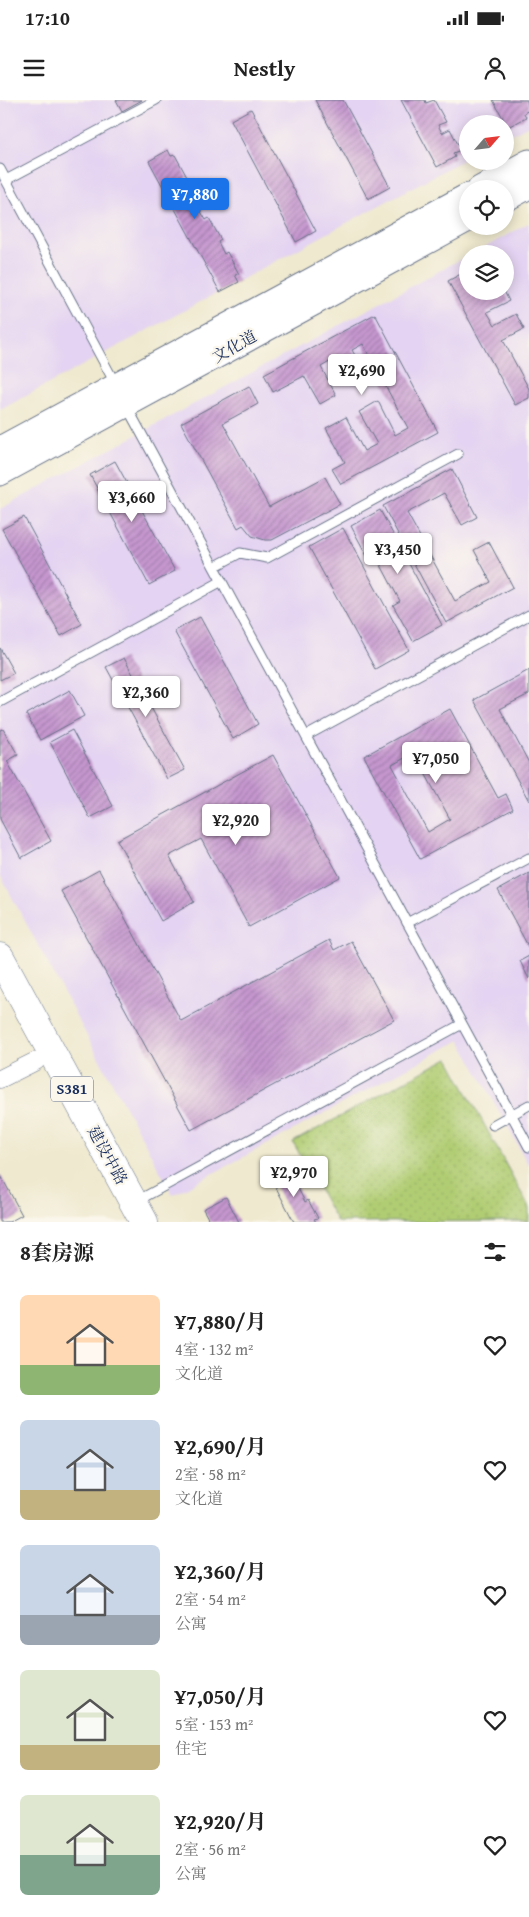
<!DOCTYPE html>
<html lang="zh">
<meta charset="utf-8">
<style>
:root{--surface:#fff;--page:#f6f6f6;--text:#222;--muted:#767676;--accent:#1a73e8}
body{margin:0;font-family:"Gentium Book Plus","Noto Serif SC",serif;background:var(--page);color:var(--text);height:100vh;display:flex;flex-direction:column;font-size:19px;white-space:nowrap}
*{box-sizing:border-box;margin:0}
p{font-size:16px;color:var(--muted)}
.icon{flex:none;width:28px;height:28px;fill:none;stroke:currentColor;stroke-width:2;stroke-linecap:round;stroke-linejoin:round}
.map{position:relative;height:1122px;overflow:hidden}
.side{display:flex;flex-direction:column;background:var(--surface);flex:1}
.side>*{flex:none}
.needle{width:32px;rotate:62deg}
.tools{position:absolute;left:459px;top:15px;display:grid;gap:10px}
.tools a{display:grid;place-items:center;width:55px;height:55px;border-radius:50%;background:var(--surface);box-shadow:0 2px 12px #0003;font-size:25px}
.price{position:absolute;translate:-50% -42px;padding:0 11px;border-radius:5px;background:#fff;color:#222;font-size:16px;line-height:32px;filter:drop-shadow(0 1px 2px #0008)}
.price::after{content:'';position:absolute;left:50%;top:30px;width:15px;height:11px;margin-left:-8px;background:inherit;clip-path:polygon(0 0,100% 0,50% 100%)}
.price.current{background:var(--accent);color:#fff}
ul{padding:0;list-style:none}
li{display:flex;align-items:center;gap:15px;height:125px;padding:0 20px}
li span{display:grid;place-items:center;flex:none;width:140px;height:100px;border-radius:8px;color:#555}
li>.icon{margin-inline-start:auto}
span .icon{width:60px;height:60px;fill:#fffc;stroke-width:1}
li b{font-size:21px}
h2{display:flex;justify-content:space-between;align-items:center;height:60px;padding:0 20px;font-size:21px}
.status{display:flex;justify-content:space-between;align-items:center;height:35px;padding:0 25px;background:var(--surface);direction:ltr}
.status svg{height:14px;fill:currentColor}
header{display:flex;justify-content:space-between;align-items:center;height:65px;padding:0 20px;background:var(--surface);font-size:22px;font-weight:800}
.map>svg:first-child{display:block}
</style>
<div class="status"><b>17:10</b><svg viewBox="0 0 49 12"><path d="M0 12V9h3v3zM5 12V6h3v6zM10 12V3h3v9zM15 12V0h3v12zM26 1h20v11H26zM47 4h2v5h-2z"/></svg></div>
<header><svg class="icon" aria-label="menu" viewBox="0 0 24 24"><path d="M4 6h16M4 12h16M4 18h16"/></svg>Nestly<svg class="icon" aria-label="person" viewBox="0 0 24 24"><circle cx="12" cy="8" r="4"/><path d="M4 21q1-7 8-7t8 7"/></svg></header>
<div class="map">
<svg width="529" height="1122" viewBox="0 0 529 1122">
<defs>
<pattern id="grass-dots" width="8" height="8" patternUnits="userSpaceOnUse" patternTransform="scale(1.25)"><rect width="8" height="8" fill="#b1cd73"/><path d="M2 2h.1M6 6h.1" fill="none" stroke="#98b066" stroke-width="1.8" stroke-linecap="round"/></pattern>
<pattern id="building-hatch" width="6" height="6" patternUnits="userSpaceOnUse" patternTransform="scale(1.25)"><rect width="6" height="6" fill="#c697cf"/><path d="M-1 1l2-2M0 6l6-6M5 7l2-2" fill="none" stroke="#a07cab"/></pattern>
</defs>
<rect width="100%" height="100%" fill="#fbf7ec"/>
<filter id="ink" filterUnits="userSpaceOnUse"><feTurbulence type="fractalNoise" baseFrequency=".02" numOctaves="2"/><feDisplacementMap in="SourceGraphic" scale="10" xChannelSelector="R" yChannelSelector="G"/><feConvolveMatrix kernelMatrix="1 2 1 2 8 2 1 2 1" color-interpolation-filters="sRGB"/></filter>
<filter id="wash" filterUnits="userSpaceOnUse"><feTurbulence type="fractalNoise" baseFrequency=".0096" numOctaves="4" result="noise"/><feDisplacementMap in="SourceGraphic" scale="20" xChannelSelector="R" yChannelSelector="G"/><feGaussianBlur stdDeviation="1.12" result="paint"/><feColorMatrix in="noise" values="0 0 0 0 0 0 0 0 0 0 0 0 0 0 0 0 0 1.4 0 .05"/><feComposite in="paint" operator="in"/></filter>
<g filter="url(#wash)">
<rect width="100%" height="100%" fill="#efe9cf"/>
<path fill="#e4d3f2" d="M0,0H529V25L505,38V24H468L467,58L0,310Z
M529,123V1066L460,940L173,1095L0,775V409L467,156L468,191H505V154H473Z"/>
<path fill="url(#grass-dots)" stroke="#667e68" d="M448,958L529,1107V1121L337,1122L293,1042Z"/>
<g id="blocks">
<path fill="url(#building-hatch)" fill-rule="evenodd" d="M116,0H142L122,11Z
M315,0H343L390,87L368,99Z
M401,0H425L426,3L434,0L446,22L438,25L442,33L450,29L461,50L453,53L455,57L437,67Z
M493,0H527L529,10L524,13L526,17L508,27Z
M251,9L316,131L296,142L231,20Z
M168,50L171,56L175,55L187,77L184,79L189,89L192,87L203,108L200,110L206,120L209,118L221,140L218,142L224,154L227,152L239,174L235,175L239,182L220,192L149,61Z
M468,170V191H476L479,196L488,191H504L509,201L487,212L495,225L516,214L524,229L503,240L529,289V298L515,305L448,181Z
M375,214L438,332L341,384L332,369L345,362L326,328L346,317L364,351L377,344L359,312L378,301L395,335L408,328L363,244L352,250L367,277L353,284L338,257L321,267L336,295L320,304L304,276L273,292L264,274Z
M249,286L258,304L223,323L269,407L325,377L340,404L272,440H265L252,436L243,425L238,428L181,323Z
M115,361L175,471L149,485L90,375Z
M452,369L477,417L462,425L444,393L407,413L455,501L491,482L474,450L489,442L513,487L446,523L383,406Z
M380,410L442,525L413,541L393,505L400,501L374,452L367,456L351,426Z
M24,417L82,524L61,536L2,429Z
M343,428L409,550L375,569L309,447Z
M200,517L258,624L233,639L174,531Z
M0,548L14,573L0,580Z
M124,558L185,670L167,679L106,567Z
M529,570V594L500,609L529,663V701L474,600Z
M70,590L84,616L40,640L26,614Z
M450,609L498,698L506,694L513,709L420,759L364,656ZM414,653L450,719L428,732L392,665Z
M3,629L18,655L7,661L51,741L21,758L0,719V630Z
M72,630L113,706L90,718L50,642Z
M273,655L340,777L249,827L201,739L169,756L194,802L161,821L117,740Z
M99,770L181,921L329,840L334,850L351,841L394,920L191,1030L61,791Z
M529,773V848L498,790Z
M529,856V879L520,861Z
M288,1069L305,1102L308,1100L318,1118L314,1119L316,1122H294L271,1078Z
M0,1074L22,1115L9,1122H0Z
M226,1097L239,1122H210L203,1109Z"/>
</g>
</g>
<g filter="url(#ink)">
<use href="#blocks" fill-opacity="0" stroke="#657086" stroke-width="1"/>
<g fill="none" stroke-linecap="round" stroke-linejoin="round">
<defs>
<path id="lane" d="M0,69L116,285
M6,80L156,0
M127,307L529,1047
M214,467L240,453L267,458L458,354
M0,602L222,481
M306,636L529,515
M407,823L529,758
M493,1025L529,1005
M135,1102L462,924"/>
<path id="street" d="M0,979L36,961"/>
<path id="secondary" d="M480,89L529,62
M505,99L529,86
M0,349L468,96
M0,373L468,119"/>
<path id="primary" d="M0,857L144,1122"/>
</defs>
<use href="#lane" stroke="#657086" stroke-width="11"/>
<use href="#street" stroke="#657086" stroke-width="19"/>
<use href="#secondary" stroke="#657086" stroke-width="27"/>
<use href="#primary" stroke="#657086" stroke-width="29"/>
<use href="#lane" stroke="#fff" stroke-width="9"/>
<use href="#street" stroke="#fff" stroke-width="18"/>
<use href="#secondary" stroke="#fff" stroke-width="25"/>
<use href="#primary" stroke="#fff" stroke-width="28"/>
</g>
</g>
<g text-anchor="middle" stroke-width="4.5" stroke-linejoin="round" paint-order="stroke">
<rect fill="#fbf7ec" stroke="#5e6b89" stroke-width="1" x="51" y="976.5" width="42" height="25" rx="4"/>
<g font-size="15" font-weight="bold" fill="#1b2f5e">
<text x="72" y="994">S381</text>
</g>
<g font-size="16" fill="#1b2f5e" stroke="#fbf7ec">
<text transform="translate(234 246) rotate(-29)" y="6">文化道</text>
<text transform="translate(108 1055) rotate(61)" y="6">建设中路</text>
</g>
</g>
</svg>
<div class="tools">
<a><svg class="needle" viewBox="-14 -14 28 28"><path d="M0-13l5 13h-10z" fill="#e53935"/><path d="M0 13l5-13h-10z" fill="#767676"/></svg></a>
<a><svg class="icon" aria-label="locate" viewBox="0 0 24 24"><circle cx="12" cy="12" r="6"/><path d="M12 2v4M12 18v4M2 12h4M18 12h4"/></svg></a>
<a><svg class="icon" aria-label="layers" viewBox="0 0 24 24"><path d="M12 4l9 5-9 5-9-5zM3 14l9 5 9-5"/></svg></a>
</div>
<b class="price current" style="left:195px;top:120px">¥7,880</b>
<b class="price" style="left:362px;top:296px">¥2,690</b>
<b class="price" style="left:132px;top:423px">¥3,660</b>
<b class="price" style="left:398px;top:475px">¥3,450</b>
<b class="price" style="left:146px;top:618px">¥2,360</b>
<b class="price" style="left:436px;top:684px">¥7,050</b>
<b class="price" style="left:236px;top:746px">¥2,920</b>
<b class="price" style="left:294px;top:1098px">¥2,970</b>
</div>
<section class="side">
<h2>8套房源<svg class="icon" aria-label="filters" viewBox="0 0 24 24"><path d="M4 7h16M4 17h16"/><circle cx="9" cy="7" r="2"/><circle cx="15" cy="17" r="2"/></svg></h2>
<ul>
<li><span style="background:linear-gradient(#ffd9b3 70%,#8fb573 0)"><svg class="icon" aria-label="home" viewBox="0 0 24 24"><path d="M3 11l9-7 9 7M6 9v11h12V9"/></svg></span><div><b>¥7,880/月</b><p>4室 · 132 m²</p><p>文化道</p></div><svg class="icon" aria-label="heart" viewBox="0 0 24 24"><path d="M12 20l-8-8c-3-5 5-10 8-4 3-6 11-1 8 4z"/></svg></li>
<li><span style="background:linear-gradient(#c9d6e8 70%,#c2b280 0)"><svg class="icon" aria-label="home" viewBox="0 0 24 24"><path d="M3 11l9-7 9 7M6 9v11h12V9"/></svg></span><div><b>¥2,690/月</b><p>2室 · 58 m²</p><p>文化道</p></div><svg class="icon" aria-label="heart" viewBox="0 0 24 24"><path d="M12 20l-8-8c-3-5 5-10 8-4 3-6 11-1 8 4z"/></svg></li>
<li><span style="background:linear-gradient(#c9d6e8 70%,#9aa5b1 0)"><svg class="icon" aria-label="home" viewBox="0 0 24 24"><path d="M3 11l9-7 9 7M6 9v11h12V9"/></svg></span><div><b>¥2,360/月</b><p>2室 · 54 m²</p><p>公寓</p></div><svg class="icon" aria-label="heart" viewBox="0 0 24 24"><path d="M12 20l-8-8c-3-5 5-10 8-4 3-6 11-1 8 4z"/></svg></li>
<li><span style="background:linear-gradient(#dfe7d0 75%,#c2b280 0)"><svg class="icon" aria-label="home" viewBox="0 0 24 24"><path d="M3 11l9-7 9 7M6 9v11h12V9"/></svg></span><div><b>¥7,050/月</b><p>5室 · 153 m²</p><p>住宅</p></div><svg class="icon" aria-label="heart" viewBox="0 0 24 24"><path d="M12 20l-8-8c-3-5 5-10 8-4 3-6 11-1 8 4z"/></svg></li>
<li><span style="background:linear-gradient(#dfe7d0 60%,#7fa58c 0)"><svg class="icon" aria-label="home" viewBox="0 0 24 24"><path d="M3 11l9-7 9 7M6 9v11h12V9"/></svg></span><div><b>¥2,920/月</b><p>2室 · 56 m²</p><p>公寓</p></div><svg class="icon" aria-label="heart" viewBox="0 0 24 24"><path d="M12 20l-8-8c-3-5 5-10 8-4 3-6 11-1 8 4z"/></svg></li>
</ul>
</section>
